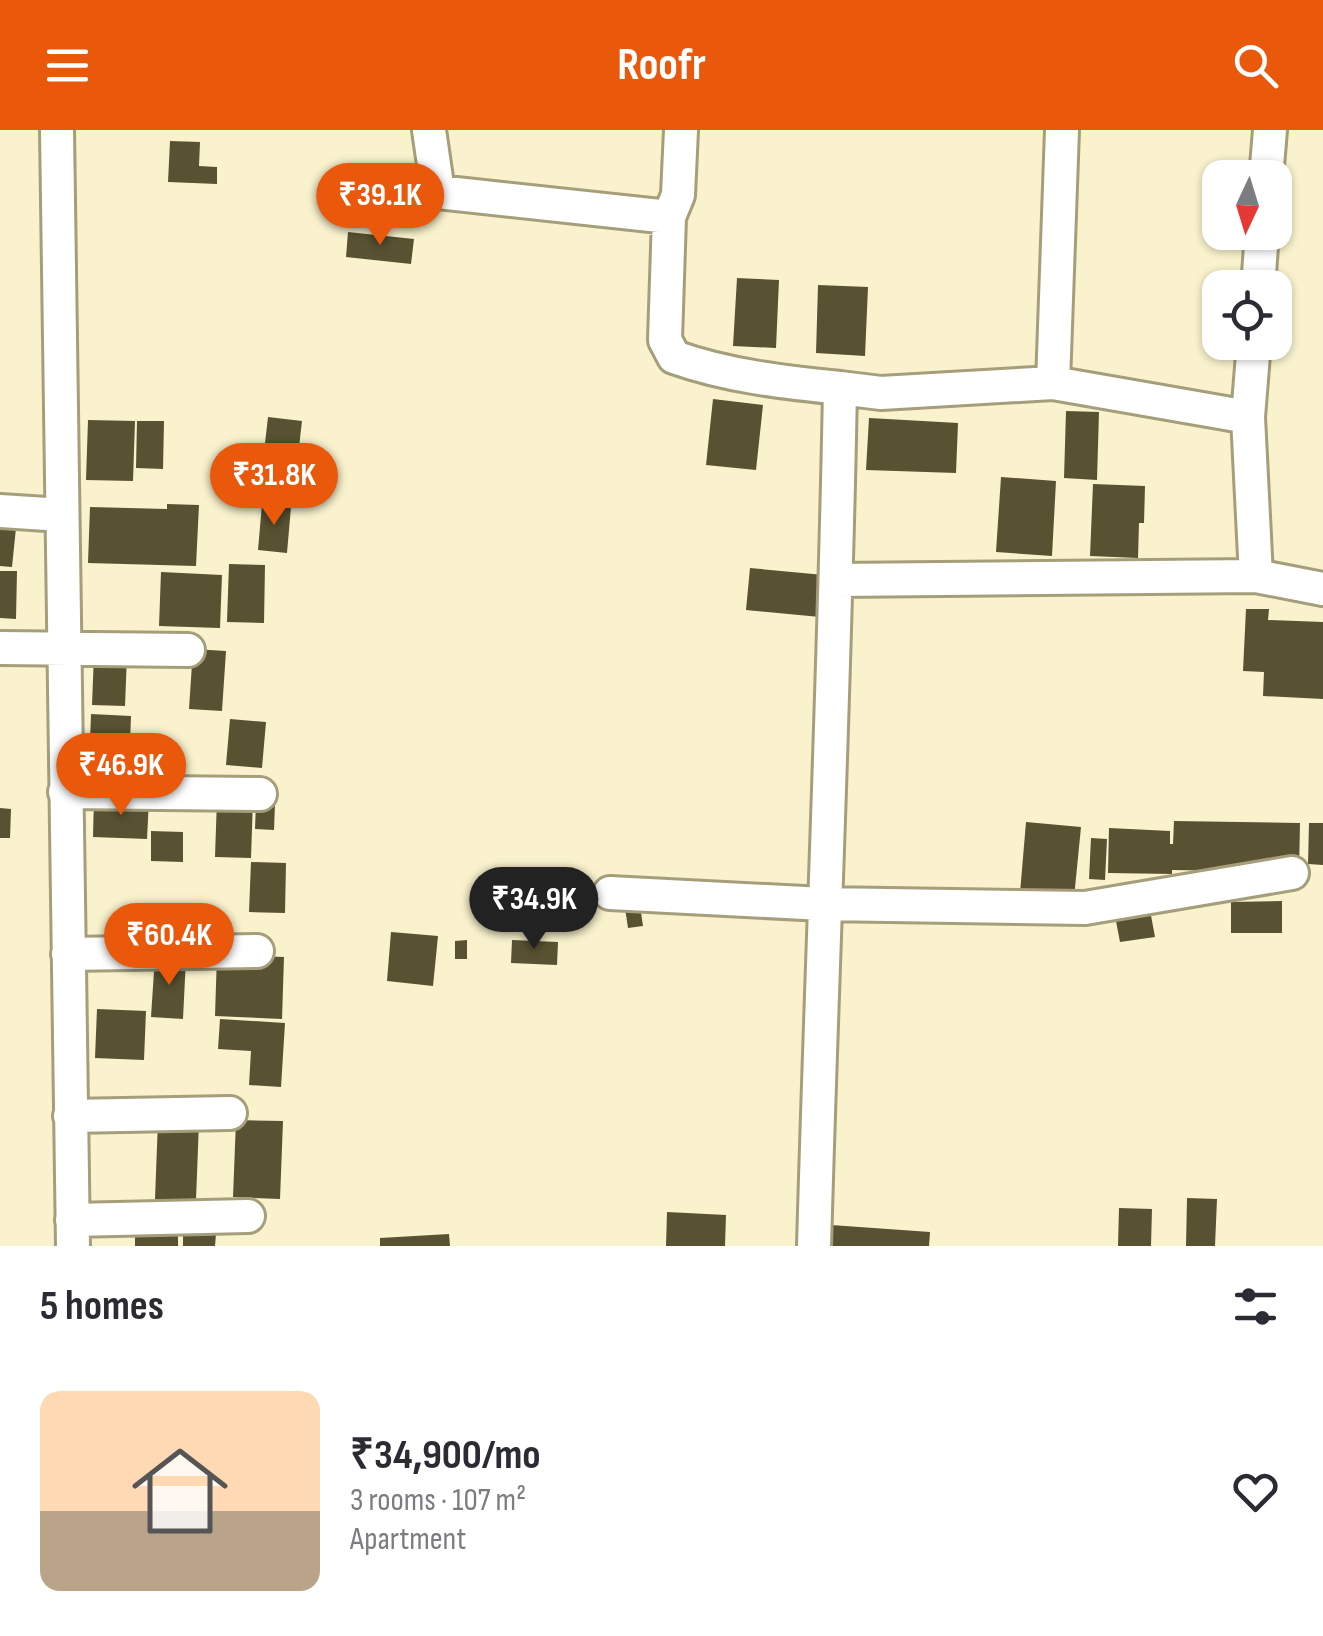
<!DOCTYPE html>
<meta charset="utf-8">
<style>
:root{--surface:#fff;--page:#f7f7f7;--text:#2b2b33;--muted:#7c7c81;--accent:#ea580c}
body{margin:0;font-family:"Sofia Sans Condensed",sans-serif;background:var(--page);color:var(--text);height:100vh;display:flex;flex-direction:column;font-size:38px;white-space:nowrap}
*{box-sizing:border-box;margin:0}
p{font-size:32px;color:var(--muted)}
.icon{flex:none;width:55px;height:55px;fill:none;stroke:currentColor;stroke-width:2;stroke-linecap:round;stroke-linejoin:round}
.map{position:relative;height:1116px;overflow:hidden}
.sheet{display:flex;flex-direction:column;background:var(--surface);flex:1}
.sheet>*{flex:none}
.needle{width:65px;rotate:184deg}
.fabs{position:absolute;left:1202px;top:30px;display:grid;gap:20px}
.fabs a{display:grid;place-items:center;width:90px;height:90px;border-radius:20px;background:var(--surface);box-shadow:0 2px 8px #0004;font-size:50px}
.price{position:absolute;translate:-50% -85px;padding:0 22px;border-radius:35px;background:var(--accent);color:#fff;font-size:32px;line-height:65px;filter:drop-shadow(0 2px 5px #0008)}
.price::after{content:'';position:absolute;left:50%;top:60px;width:30px;height:22px;margin-left:-15px;background:inherit;clip-path:polygon(0 0,100% 0,50% 100%)}
.price.selected{background:#222;color:#fff}
ul{padding:0;list-style:none}
li{display:flex;align-items:center;gap:30px;height:250px;padding:0 40px}
li span{display:grid;place-items:center;flex:none;width:280px;height:200px;border-radius:20px;color:#555}
li>.icon{margin-inline-start:auto}
span .icon{width:120px;height:120px;fill:#fffc;stroke-width:1}
li b{font-size:42px}
h2{display:flex;justify-content:space-between;align-items:center;height:120px;padding:0 40px;font-size:42px}
header{display:flex;justify-content:space-between;align-items:center;height:130px;padding:0 40px;background:var(--accent);color:#fff;font-size:45px;font-weight:700}
.map>svg:first-child{display:block}
</style>
<header><svg class="icon" aria-label="menu" viewBox="0 0 24 24"><path d="M4 6h16M4 12h16M4 18h16"/></svg>Roofr<svg class="icon" aria-label="search" viewBox="0 0 24 24"><circle cx="10" cy="10" r="6"/><path d="M15 15l6 6"/></svg></header>
<div class="map">
<svg width="1323" height="1116" viewBox="0 0 1323 1116">
<rect width="100%" height="100%" fill="#f9f2cd"/>
<path fill="#585232" d="M170,11L200,12L199,36L217,37V54L168,52Z
M348,102L414,109L411,134L346,127Z
M737,148L779,150L776,218L733,216Z
M818,155L868,157L865,226L816,223Z
M713,269L763,275L756,340L706,335Z
M1066,281L1099,282L1097,350L1064,348Z
M268,287L302,291L295,352L261,348Z
M869,288L958,293L956,343L866,340Z
M88,290L135,291L133,351L86,350Z
M137,291H164L163,339L136,338Z
M1001,347L1056,351L1052,426L996,422Z
M1093,354L1145,356L1144,393H1139L1138,428L1090,426Z
M167,374L199,375L196,436L88,433L90,377L167,379Z
M262,374L291,377L287,423L258,420Z
M0,387L17,388L12,437L0,436Z
M229,434L265,435L264,493L227,492Z
M750,438L824,445L820,487L746,480Z
M0,441H17L16,489L0,488Z
M161,442L222,445L220,498L159,496Z
M1246,479H1269L1268,490L1323,492V569L1263,566L1264,542L1243,541Z
M193,519L226,521L222,581L189,579Z
M94,524L127,525L125,576L92,575Z
M91,584L131,586L129,639L89,638Z
M230,589L266,592L262,638L226,635Z
M94,666L149,669L147,709L93,707Z
M217,668L253,669L251,728L215,727Z
M256,672L275,673L274,700L255,699Z
M0,678L11,679L10,708H0Z
M1174,691L1300,693L1299,742L1172,740V744L1108,743L1109,698L1170,701V714H1173Z
M1026,692L1081,697L1074,768L1020,763Z
M1309,693H1323V735L1308,734Z
M151,701L183,702V732L151,731Z
M1091,708L1107,709L1105,750L1089,749Z
M251,732L286,733L285,783L249,782Z
M1282,771V803H1231V772Z
M640,776L643,796L628,798L625,778Z
M1150,780L1155,807L1120,812L1115,786Z
M391,802L438,806L433,856L387,851Z
M467,810V829H455V811Z
M512,810L558,812L557,835L511,833Z
M217,824L284,827L282,889L215,886Z
M155,826L186,828L183,889L151,887Z
M97,879L146,881L144,930L95,928Z
M220,889L285,893L281,957L249,955L251,921L218,919Z
M158,990L199,992L196,1070L155,1069Z
M236,990L283,991L280,1069L233,1067Z
M1187,1068L1217,1069L1215,1116H1186Z
M1119,1078L1152,1079L1151,1116H1118Z
M667,1082L726,1085L725,1116H666Z
M831,1095L930,1102L929,1116H830Z
M135,1096L178,1097V1116H135Z
M183,1103L216,1104L215,1116H183Z
M449,1104L450,1116H380V1108Z"/>
<g fill="none" stroke-linecap="round" stroke-linejoin="round">
<defs>
<path id="minor" d="M57,0L73,1116
M429,0L438,62L669,87
M681,0L678,65L669,87L665,210L674,227C727,246 783,252 840,258
M1266,48L1270,0
M1258,158L1262,102
M1053,253L1248,287L1256,446
M1248,287L1254,212
M0,381L62,385
M837,450L1256,446L1323,459
M0,518L188,520
M65,662L260,664
M610,763L823,774L1085,778L1292,743
M68,824L257,821
M70,986L230,983
M72,1090L248,1086
M814,1116C822,830 835,544 840,258L881,263L1053,253L1062,0"/>
</defs>
<use href="#minor" stroke="#a59e7b" stroke-width="38"/>
<use href="#minor" stroke="#fff" stroke-width="32"/>
</g>
</svg>
<div class="fabs">
<a><svg class="needle" viewBox="-14 -14 28 28"><path d="M0-13l5 13h-10z" fill="#e53935"/><path d="M0 13l5-13h-10z" fill="#7c7c81"/></svg></a>
<a><svg class="icon" aria-label="locate" viewBox="0 0 24 24"><circle cx="12" cy="12" r="6"/><path d="M12 2v4M12 18v4M2 12h4M18 12h4"/></svg></a>
</div>
<b class="price" style="left:380px;top:118px">₹39.1K</b>
<b class="price" style="left:274px;top:398px">₹31.8K</b>
<b class="price" style="left:121px;top:688px">₹46.9K</b>
<b class="price selected" style="left:534px;top:822px">₹34.9K</b>
<b class="price" style="left:169px;top:858px">₹60.4K</b>
</div>
<section class="sheet">
<h2>5 homes<svg class="icon" aria-label="filters" viewBox="0 0 24 24"><path d="M4 7h16M4 17h16"/><circle cx="9" cy="7" r="2"/><circle cx="15" cy="17" r="2"/></svg></h2>
<ul>
<li><span style="background:linear-gradient(#ffd9b3 60%,#b9a48a 0)"><svg class="icon" aria-label="home" viewBox="0 0 24 24"><path d="M3 11l9-7 9 7M6 9v11h12V9"/></svg></span><div><b>₹34,900/mo</b><p>3 rooms · 107 m²</p><p>Apartment</p></div><svg class="icon" aria-label="heart" viewBox="0 0 24 24"><path d="M12 20l-8-8c-3-5 5-10 8-4 3-6 11-1 8 4z"/></svg></li>
</ul>
</section>
